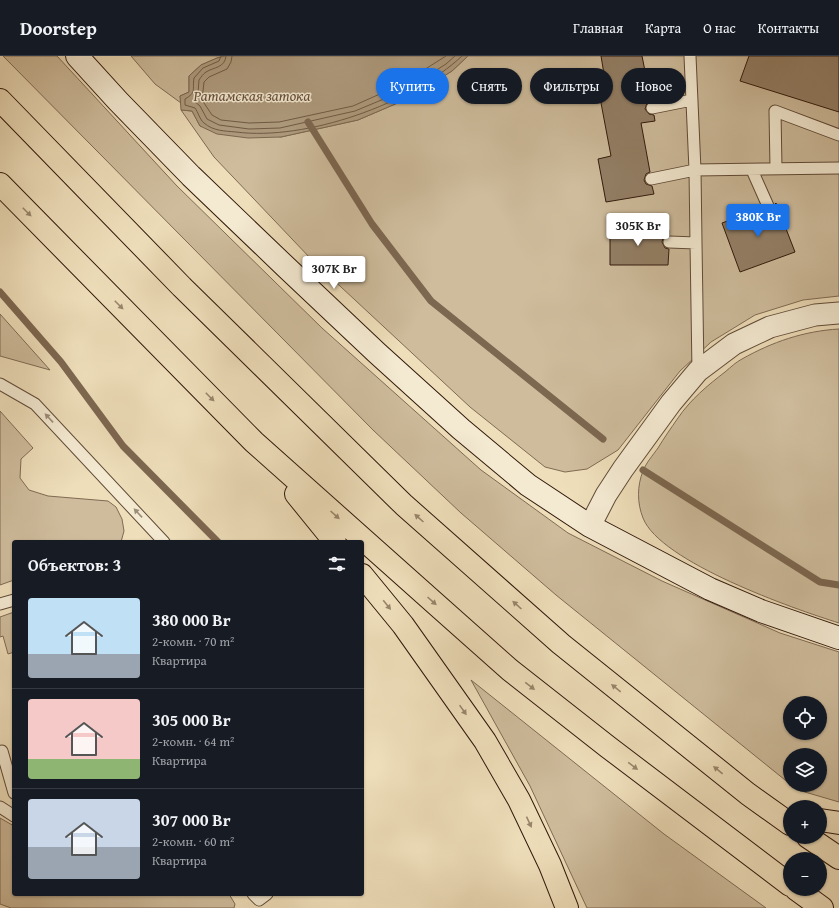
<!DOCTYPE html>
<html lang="ru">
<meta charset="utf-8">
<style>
:root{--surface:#171b24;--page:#20242c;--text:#f1f3f6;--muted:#9ea1a6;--line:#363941;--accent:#1a73e8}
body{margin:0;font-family:"Gentium Book Plus",serif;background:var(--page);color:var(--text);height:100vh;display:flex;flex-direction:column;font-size:15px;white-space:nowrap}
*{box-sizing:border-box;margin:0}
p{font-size:13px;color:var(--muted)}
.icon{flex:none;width:22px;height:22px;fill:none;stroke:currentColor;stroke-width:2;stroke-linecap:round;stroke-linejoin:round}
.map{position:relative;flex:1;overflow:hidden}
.drawer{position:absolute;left:12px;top:484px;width:352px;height:356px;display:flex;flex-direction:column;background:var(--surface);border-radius:4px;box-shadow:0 1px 3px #0004}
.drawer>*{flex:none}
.guide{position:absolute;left:376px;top:12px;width:380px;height:36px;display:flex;gap:8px}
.buttons{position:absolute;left:783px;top:640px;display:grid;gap:8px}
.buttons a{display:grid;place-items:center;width:44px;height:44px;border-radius:50%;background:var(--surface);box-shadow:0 1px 3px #0004;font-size:20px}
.price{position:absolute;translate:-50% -34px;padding:0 9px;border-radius:4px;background:#fff;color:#222;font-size:13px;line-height:26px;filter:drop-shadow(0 1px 2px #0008)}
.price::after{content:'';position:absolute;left:50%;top:24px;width:12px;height:9px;margin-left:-6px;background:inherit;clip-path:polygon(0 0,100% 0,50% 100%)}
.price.selected{background:var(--accent);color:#fff}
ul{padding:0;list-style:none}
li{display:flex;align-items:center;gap:12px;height:100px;padding:0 16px}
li+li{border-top:1px solid var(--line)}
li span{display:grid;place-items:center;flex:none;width:112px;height:80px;border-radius:4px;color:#555}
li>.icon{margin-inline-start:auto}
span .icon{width:48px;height:48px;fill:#fffc;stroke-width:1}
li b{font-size:17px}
h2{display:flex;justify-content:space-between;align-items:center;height:48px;padding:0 16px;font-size:17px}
.chip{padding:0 14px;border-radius:18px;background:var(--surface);box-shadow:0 1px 3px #0004;font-size:14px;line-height:36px}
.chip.selected{background:var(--accent);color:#fff}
header{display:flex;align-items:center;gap:24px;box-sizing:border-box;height:56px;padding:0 20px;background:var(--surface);border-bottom:1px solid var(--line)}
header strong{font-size:19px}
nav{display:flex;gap:22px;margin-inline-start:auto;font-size:14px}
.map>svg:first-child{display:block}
</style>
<header>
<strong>Doorstep</strong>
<nav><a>Главная</a><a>Карта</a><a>О нас</a><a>Контакты</a></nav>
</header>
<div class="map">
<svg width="839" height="852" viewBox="0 0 839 852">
<rect width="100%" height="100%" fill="#eedeba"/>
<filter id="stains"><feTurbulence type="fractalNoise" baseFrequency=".005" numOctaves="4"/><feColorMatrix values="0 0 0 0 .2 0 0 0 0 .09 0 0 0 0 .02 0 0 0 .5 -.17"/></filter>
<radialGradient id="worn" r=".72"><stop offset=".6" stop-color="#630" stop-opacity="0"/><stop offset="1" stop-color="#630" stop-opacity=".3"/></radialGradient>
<path fill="#cebc9c" stroke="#806a54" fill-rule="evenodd" d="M3,0H57L177,130L322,272L481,414L568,477L662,525L780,577L839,596V746L798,734L792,729H820V699H790V728L556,539L461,457L373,374ZM790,647H820V677H790Z
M131,0H225L217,2L201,9L189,20V36L180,40L181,47L155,28Z
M468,0H839V240L803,244L755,259L711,286L680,315L618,394L587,413L565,416L545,411L470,351L312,204L214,101L181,54L192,55L200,70L281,81L358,64L407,43L452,15Z
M0,258L50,314L0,300Z
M839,273V567C794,553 660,506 643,462C637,447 637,430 643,415C646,407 653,399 658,392C664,382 671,372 678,362C690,344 708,329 725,316C731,311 736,306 742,303C772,286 804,275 839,273Z
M0,355L33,392L21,403L20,422L29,434L48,440L108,445L116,451L122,463L124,475L121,486H14V524L0,529Z
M14,556V596L8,598L3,580L0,581V561Z
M471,624L664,778L766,852H587L530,730Z
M0,762L14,770V838H229L235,848L234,852H11L0,848Z"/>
<path fill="#ae9b7e" stroke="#7c6750" d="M225,0H468L452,15L407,43L358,64L281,81L248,82L217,78L200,70L192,55L181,54L180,40L189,36V20L201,9L217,2Z"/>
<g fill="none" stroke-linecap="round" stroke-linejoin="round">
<path stroke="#705a44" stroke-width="1" d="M221,0L219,5L203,12L194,22C192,34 197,36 185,43V49L195,52C198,56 200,64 204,67C213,75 225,75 236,76C306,85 411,48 462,0
M226,0C225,12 214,11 206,16C203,18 201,21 199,24L198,37L194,45L200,50L207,63L219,69L249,73L280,72L355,55L403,35L446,8L455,0
M232,0L231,6L227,13L209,21L204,26L202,44L212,59L221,64L249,67L279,66L353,50L400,29L446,0"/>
<path stroke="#7c6750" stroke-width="7" d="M308,66L372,168L431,245L603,383
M0,236L61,306L123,390L218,486
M643,414L820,526L839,529"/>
</g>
<path fill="#937f66" stroke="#31180b" d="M601,0H642L651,45L647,47L645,53L649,58L654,59L655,65L641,67L650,116L646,118L644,124L646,128L652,130L654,138L606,146L598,103L611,100L598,31L606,30Z
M749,0H839V56L740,25Z
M776,147L795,196L740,216L722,167L761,153L764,156L770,157L774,154L775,148Z
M610,173L669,174V179L663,182L662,186L665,192L669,193L668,209H610Z"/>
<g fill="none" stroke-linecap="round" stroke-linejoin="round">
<defs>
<path id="lane" d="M690,0L695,114L839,112
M652,52L692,44
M776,113L775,55L839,79
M752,114L768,150
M651,123L695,114L696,187L669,186
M696,187L698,315
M0,328L35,348L164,486
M0,548L14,544
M2,695L14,737
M0,751L14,760
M253,838L259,844L267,838"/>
<path id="street" d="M590,470L606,439L623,413L671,347L698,315L734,288L770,271L815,259L839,257"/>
<path id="secondary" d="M77,0L118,45L191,120L287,212L377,297L461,373L528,429L590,470L710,533L761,555L839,582"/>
<path id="highway" d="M0,44L182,231L404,449L561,588L748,738L790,768
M0,128L254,386L438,550L510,614L608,691L790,829
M296,438L335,486
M362,519L403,569L485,685L519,744L550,809L567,852
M820,764L839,767
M808,781L839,802
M796,833L822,852"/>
</defs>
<use href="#lane" stroke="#604a37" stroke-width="13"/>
<use href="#street" stroke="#604a37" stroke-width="23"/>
<use href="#secondary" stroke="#31180b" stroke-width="24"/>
<use href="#highway" stroke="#31180b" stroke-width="24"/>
<use href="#lane" stroke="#f4ead2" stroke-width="11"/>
<use href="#street" stroke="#f4ead2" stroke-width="21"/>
<use href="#secondary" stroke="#f4ead2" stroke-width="22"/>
<use href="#highway" stroke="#eedeba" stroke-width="22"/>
</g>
<defs><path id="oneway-solid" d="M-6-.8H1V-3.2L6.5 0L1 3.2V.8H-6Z"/></defs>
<g fill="#99856b">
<use href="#oneway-solid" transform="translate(27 156) rotate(45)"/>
<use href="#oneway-solid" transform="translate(119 249) rotate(45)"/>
<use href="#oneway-solid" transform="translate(210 341) rotate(45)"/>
<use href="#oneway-solid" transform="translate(335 459) rotate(42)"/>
<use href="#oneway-solid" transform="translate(419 462) rotate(-138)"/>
<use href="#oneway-solid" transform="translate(432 545) rotate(42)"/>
<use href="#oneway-solid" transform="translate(387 549) rotate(51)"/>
<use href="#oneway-solid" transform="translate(517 549) rotate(-138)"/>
<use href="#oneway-solid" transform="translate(530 630) rotate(38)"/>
<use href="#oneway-solid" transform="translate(616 632) rotate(-141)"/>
<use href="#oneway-solid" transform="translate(463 654) rotate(55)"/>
<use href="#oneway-solid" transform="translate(633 710) rotate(37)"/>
<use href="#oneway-solid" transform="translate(718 714) rotate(-141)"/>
<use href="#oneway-solid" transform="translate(529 766) rotate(65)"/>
</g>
<g fill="#9c8c78">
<use href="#oneway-solid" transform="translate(49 362) rotate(-133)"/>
<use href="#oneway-solid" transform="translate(138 457) rotate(-133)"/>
</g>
<g text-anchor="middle" stroke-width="3" stroke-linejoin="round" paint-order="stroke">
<g font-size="15" font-style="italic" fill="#634c39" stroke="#f4ead2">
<text x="252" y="45">Ратамская затока</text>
</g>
</g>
<rect width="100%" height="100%" filter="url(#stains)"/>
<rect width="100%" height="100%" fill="url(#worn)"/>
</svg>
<div class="buttons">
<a><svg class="icon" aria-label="locate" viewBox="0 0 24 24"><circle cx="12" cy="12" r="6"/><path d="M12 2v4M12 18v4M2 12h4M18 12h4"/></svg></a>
<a><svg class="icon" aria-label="layers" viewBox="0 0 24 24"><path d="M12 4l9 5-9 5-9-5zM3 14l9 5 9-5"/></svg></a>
<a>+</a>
<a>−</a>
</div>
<b class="price selected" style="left:758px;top:182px">380K Br</b>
<b class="price" style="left:638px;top:191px">305K Br</b>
<b class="price" style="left:334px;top:234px">307K Br</b>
<div class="guide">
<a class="chip selected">Купить</a>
<a class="chip">Снять</a>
<a class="chip">Фильтры</a>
<a class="chip">Новое</a>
</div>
<section class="drawer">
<h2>Объектов: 3<svg class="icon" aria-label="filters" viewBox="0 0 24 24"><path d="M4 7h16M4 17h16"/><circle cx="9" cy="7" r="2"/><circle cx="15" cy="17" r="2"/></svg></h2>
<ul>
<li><span style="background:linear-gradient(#bfe0f5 70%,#9aa5b1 0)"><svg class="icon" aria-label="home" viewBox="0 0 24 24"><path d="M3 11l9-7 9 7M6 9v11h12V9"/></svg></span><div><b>380 000 Br</b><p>2-комн. · 70 m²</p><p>Квартира</p></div></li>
<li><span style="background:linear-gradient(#f6c9c9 75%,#8fb573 0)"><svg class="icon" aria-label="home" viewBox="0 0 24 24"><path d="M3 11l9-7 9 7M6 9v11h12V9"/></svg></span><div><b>305 000 Br</b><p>2-комн. · 64 m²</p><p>Квартира</p></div></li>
<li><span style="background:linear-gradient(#c9d6e8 60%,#9aa5b1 0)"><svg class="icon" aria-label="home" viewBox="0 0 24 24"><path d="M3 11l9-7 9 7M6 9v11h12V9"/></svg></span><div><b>307 000 Br</b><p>2-комн. · 60 m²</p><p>Квартира</p></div></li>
</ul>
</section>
</div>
